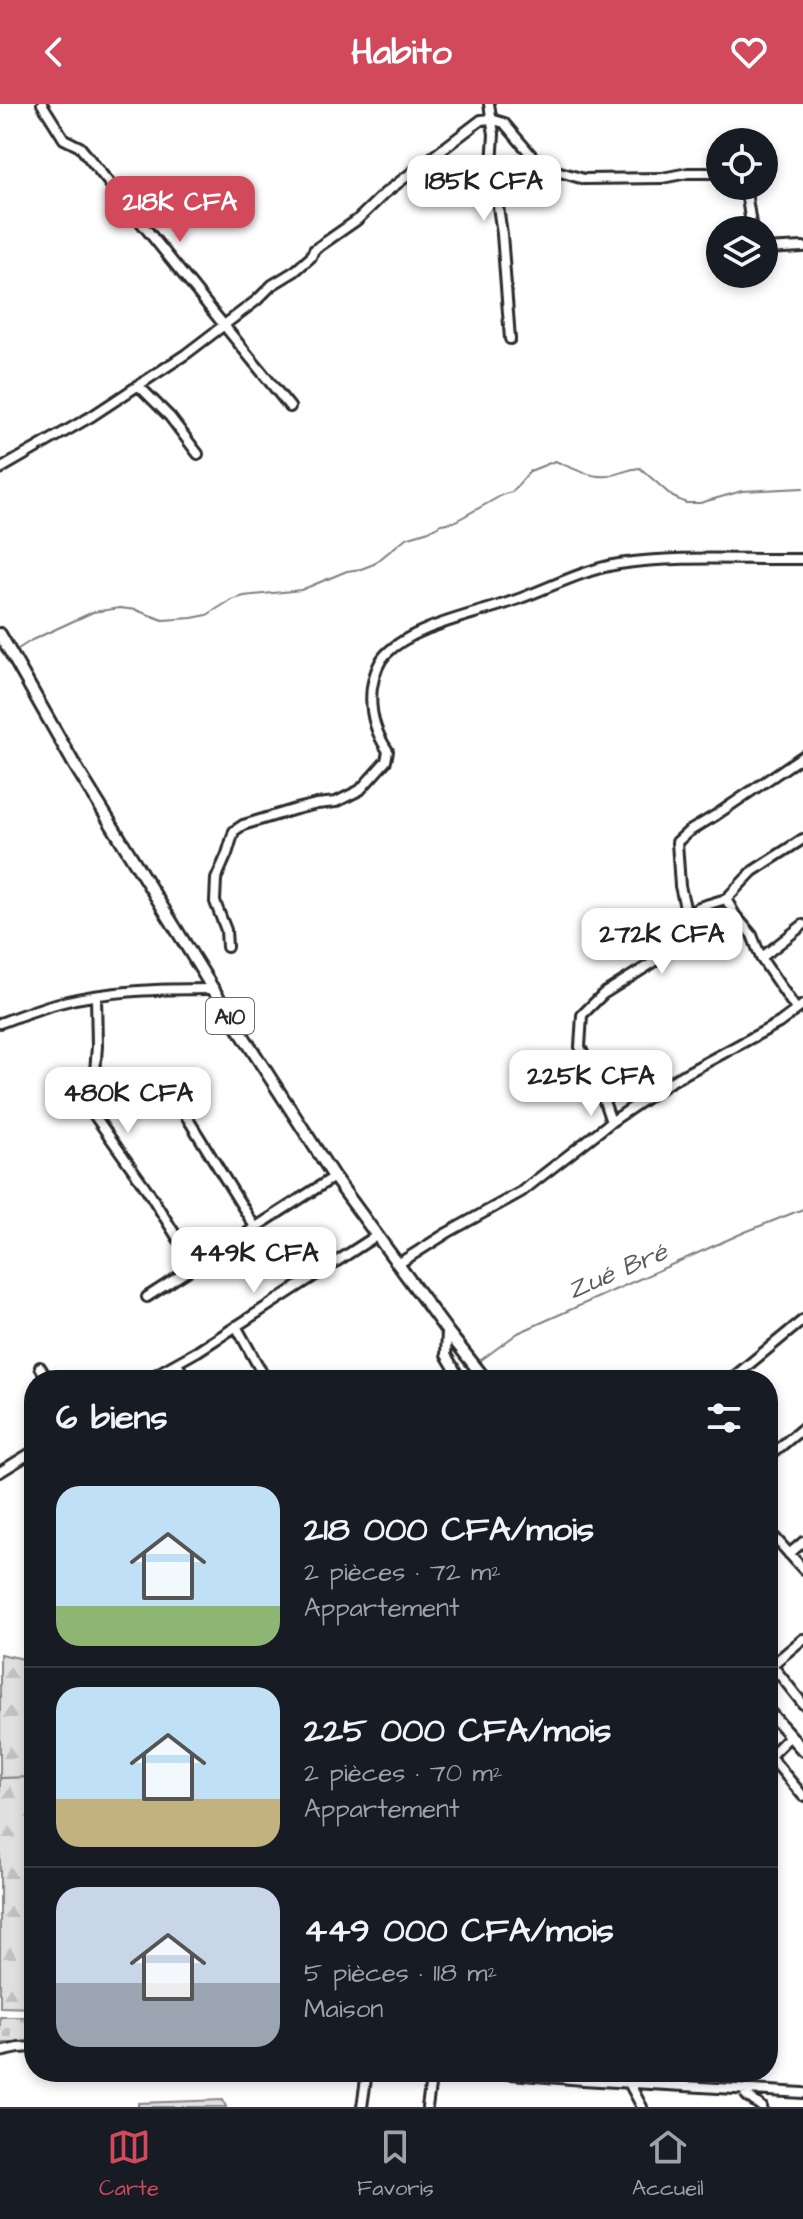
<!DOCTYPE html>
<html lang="fr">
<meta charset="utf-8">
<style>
:root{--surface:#171b24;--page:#242831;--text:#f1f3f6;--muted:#9ea1a6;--line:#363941;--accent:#d1495b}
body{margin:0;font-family:"Architects Daughter",sans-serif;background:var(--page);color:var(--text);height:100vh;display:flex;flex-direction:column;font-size:30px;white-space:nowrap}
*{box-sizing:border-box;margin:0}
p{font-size:26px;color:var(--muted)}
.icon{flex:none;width:44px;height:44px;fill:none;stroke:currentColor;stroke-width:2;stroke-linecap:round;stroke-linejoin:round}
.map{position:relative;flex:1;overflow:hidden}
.sheet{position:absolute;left:24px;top:1266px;width:754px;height:712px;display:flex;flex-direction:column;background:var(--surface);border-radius:32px;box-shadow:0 4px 12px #0003}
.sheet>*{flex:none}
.fabs{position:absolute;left:706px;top:24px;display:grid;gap:16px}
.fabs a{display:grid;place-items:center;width:72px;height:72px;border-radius:50%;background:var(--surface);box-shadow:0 4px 12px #0003;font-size:40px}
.price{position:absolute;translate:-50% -68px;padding:0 18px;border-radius:16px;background:#fff;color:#222;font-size:26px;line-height:52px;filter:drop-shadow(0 2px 4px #0008)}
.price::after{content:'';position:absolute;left:50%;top:48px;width:24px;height:18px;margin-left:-12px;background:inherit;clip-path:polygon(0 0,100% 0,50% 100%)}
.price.on{background:var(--accent);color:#fff}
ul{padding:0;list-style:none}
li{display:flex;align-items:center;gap:24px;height:200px;padding:0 32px}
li+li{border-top:2px solid var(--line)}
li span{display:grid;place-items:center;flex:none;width:224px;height:160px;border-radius:24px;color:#555}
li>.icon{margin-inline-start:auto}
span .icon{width:96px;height:96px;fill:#fffc;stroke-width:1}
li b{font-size:34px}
h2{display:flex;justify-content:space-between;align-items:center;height:96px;padding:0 32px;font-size:34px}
header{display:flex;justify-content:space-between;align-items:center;height:104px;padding:0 32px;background:var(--accent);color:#fff;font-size:36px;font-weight:800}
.tabs{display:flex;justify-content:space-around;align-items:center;height:112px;border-top:2px solid var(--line);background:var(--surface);font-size:22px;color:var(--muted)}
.tabs a{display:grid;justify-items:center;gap:4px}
.tabs .on{color:var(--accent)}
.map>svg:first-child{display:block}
</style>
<header><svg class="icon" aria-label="back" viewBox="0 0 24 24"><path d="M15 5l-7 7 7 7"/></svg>Habito<svg class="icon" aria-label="heart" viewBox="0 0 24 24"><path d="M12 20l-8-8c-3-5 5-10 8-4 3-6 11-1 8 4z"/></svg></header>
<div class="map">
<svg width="803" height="2003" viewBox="0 0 803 2003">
<defs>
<pattern id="forest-firs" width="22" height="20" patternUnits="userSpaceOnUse" patternTransform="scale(2)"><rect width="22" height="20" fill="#e0e0e0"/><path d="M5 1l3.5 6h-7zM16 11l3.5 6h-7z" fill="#c0c0c0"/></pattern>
<pattern id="cemetery-stones" width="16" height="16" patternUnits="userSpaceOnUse" patternTransform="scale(2)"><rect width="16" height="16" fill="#e0e0e0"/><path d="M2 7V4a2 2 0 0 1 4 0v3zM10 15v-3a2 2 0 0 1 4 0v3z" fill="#c0c0c0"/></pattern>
</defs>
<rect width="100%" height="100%" fill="#fff"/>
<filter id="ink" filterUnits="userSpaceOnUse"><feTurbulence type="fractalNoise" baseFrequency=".0125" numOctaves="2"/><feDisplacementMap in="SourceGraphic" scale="16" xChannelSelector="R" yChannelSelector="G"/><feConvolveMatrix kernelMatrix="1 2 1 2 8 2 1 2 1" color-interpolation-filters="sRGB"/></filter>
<g filter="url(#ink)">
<path fill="url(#forest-firs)" stroke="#868686" stroke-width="2" d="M0,1550L34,1557V1904L0,1903Z
M223,1996L226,2003H138V1999Z"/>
<path fill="url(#cemetery-stones)" stroke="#868686" stroke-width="2" d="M0,1913H34V1939H0Z"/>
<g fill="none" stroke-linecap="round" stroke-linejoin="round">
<path stroke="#7e7e7e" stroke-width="2" d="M15,547L32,536L93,508L120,504L136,506L163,516L192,514L207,511L231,496L244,492L301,486L347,467L361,465L374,460L406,434L429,427L441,420L454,418L504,390L512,388L530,367L555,357C571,363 590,374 607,372C618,371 627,365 640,364L673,393L686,399H700L742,387L803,384
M477,1259L518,1229L745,1128L803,1105
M461,1271L472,1262
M0,1674L34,1673"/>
<defs>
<path id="minor" d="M42,0L64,35L80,43L290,303
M489,0L494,30L492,61L502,130L510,235
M745,82L752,126
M764,145L803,143
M138,281L170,313L198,350
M0,365L92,312L186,250L257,196L272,181L295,167L311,153L314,146L357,116L385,89L481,16L491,15L504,19L533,53L553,66L584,75L662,74L688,69H720
M726,795L735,811L752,831L761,854L796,905
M687,812L699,803L726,795L753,767L803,735
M227,843L226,826L215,798L216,775L227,750L234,727L243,721L296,705L317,700L336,698L360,686L386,657L388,647C375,628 369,607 372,583C374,572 378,558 386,550C413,522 474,511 510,498C546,486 581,466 619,460C680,451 742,456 803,455
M761,854L803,821
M96,892L97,942L92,1008L148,1087L195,1162
M0,919C19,912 39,904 59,899C109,886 161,885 213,885
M180,1002L255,1123
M611,1018L598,979L580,943L582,911L603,890L654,858L687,812L680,782L677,738L688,728L716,711L803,652
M398,1160L447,1129L521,1088L611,1018L670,978L779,919L803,901
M147,1193L334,1073
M236,1222L266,1276
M447,1227L446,1251L461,1276
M177,1259L186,1276
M40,1263L48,1276
M146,1276L198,1247L376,1132
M730,1276L803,1216
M768,1353L803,1324
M0,1368L34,1347
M768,1426L803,1465
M789,1450L803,1438
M768,1556L803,1600
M772,1561L803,1535
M768,1650L803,1692
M769,1653L790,1632
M0,1948L19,1944L34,1943
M486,1968L583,1976L803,1989
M633,1968L628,1977L642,2003
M743,1986L747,1992L762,2003
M362,2003L367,1968
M427,2003L431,1975L434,1968"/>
<path id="major" d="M0,530L74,660L213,885L334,1073L447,1227L486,1276
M768,1607L803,1646"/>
</defs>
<use href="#minor" stroke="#2b2b2b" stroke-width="14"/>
<use href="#major" stroke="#2b2b2b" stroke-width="16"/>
<use href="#minor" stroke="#fff" stroke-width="8"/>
<use href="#major" stroke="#fff" stroke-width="10"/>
</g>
</g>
<g text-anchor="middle" stroke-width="8" stroke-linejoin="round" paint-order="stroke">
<rect fill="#fff" stroke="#6b6b6b" stroke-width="2" x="206" y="894" width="48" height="36" rx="6"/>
<g font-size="22" font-weight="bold" fill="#2b2b2b">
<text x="230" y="920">A10</text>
</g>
<g font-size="26" font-style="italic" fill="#5c5c5c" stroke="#fff">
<text transform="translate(617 1166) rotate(-23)" y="9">Zué Bré</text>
</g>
</g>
</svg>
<div class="fabs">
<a><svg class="icon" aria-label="locate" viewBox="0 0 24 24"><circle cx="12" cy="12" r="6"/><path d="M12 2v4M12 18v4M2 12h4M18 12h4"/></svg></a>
<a><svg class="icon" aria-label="layers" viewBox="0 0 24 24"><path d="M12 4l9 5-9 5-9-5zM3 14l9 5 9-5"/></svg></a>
</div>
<b class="price" style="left:484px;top:119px">185K CFA</b>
<b class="price on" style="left:180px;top:140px">218K CFA</b>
<b class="price" style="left:662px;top:872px">272K CFA</b>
<b class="price" style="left:591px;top:1014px">225K CFA</b>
<b class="price" style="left:128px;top:1031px">480K CFA</b>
<b class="price" style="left:254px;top:1191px">449K CFA</b>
<section class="sheet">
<h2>6 biens<svg class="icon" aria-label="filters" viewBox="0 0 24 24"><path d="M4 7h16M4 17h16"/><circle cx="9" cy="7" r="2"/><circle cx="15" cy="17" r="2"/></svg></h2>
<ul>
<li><span style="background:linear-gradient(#bfe0f5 75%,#8fb573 0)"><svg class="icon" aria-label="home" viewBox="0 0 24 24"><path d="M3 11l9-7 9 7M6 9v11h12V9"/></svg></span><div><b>218 000 CFA/mois</b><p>2 pièces · 72 m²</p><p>Appartement</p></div></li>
<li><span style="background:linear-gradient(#bfe0f5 70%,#c2b280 0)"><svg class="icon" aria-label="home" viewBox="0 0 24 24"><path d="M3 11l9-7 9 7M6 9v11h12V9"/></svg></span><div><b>225 000 CFA/mois</b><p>2 pièces · 70 m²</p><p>Appartement</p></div></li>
<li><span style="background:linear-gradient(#c9d6e8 60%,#9aa5b1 0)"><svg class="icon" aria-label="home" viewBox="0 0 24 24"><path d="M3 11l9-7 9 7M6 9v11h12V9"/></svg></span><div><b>449 000 CFA/mois</b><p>5 pièces · 118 m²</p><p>Maison</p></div></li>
</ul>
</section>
</div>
<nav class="tabs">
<a class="on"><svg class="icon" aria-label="map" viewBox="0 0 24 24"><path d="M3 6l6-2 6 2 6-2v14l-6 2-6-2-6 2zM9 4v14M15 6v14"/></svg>Carte</a>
<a><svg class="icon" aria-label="saved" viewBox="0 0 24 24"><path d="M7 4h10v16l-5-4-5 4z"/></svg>Favoris</a>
<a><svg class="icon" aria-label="home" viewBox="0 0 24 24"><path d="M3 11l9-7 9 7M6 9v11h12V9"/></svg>Accueil</a>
</nav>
